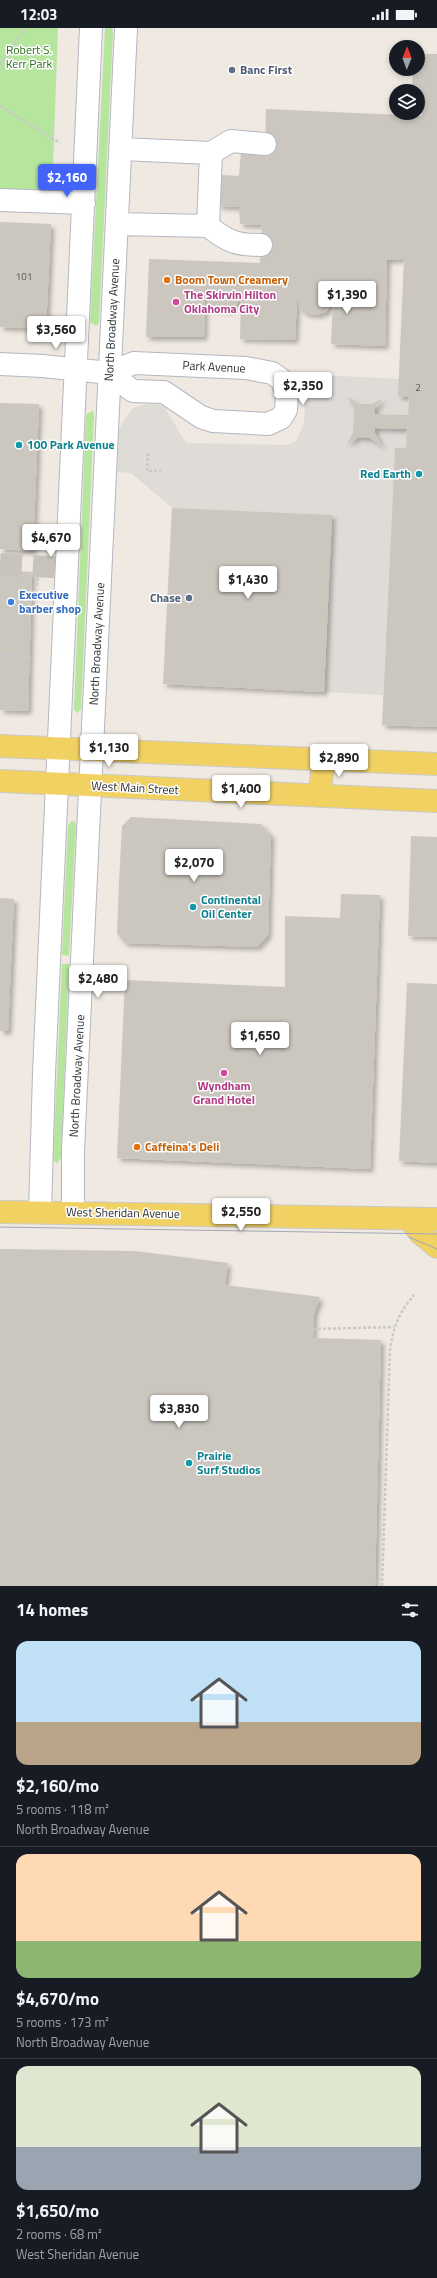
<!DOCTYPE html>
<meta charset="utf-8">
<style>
:root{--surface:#171b24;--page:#242831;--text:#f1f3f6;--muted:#9ea1a6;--line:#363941;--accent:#4264fb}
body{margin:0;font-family:"Titillium Web",sans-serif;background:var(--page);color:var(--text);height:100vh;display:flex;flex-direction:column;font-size:15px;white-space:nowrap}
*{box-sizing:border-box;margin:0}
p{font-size:13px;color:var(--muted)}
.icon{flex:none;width:22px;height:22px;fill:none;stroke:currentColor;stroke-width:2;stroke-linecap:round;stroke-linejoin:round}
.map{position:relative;height:1558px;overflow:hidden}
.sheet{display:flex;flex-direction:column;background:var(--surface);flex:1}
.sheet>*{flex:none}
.needle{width:26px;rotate:1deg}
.buttons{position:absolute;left:389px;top:12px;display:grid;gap:8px}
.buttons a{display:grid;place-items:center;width:36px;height:36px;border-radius:50%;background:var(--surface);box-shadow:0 2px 6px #0003;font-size:20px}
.price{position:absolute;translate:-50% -34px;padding:0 9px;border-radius:4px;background:#fff;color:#222;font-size:13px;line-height:26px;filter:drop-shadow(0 1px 2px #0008)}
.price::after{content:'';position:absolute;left:50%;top:24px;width:12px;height:9px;margin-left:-6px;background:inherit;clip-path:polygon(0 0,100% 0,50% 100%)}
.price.current{background:var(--accent);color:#fff}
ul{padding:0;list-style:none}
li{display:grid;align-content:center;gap:8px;height:212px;padding:0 16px}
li+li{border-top:1px solid var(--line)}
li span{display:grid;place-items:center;height:124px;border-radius:12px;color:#555}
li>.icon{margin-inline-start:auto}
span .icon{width:72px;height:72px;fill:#fffc;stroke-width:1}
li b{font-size:17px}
h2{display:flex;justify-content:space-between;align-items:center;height:48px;padding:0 16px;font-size:17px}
.status{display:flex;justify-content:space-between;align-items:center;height:28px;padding:0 20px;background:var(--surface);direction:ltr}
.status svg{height:11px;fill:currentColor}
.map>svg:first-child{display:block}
</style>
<div class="status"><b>12:03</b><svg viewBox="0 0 49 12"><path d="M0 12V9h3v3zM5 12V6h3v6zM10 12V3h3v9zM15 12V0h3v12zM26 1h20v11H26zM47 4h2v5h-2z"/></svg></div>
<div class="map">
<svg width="437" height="1558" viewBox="0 0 437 1558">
<defs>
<filter id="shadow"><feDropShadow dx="3.5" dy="3.5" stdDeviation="2" flood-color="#0004"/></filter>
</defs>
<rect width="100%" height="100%" fill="#efe9e1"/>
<path fill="#b6e59e" d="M0,0H58L52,165L0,163Z
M105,0H112L113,4L99,295L96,298L90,294Z
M93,382L94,389L81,681L77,685L74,681L86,387Z
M72,793L75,794L76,797L69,928L62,927L68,797Z
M62,936H69L61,1130L57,1135L53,1132Z"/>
<path fill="#dfdcd8" d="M302,346L399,351L409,369L408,387L375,386V380L382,370L372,376H358L348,369L354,380L353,405L346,415L358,409L370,410L381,417L375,405V400L407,401L406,420H395L383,667L324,664L332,487L172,480L131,445L117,444L119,402L122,395L133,380L147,376H158L165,380L184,412L188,415L288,417L296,413L304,396L305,372L299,350Z"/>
<path fill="#cbc7bf" filter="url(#shadow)" d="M418,26H437V699L382,697L395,420H406L407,401L375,400V405L382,418L370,410L358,409L346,416L353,405L354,380L347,368L358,376H372L383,370L375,380V386L408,387L409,369L398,368L404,231L387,232L385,318L331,316L333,273L326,284L316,287L304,285L300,281L297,271L295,312L240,311L241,269L236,277L230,282H222L214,281L208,275L205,267L204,309H146L149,231L260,235L262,197L240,196L239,179L218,178L222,147L239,148L241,123H265L266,81L422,88V78H418V63H412L413,41H418Z
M0,194L51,196L46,301L0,299Z
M0,375L39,376L33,523L0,521Z
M172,480L332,487L324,664L163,656Z
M0,542L32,544L28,683L0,682Z
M131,789L261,796L271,807L268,907L257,919L125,915L117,906L119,853L122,798Z
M411,808L437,809V909L408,908Z
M341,866L380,867L370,1141L117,1130L125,952L285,959V888L340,890Z
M0,870L14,871L8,1003H0Z
M407,955L437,956V1135L399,1133Z
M0,1221L135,1223L228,1235L225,1257L320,1269L314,1286L313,1310L381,1312L375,1558H0Z"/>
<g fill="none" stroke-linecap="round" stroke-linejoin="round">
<path stroke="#c8c4bd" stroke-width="22" stroke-dasharray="22 11" stroke-linecap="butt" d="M0,536L68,540"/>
<defs>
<path id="minor" d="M211,125L231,113L265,116
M0,172L84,175
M117,196L208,198L211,125L121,121
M208,198C228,214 236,217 261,217
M0,336L43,338L109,345L134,335L246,340L272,345L282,352L287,367L286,382L281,390L268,396L213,393L201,389L164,364L133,363L109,345
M40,1184L44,1045L91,0
M73,1184V1123L126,0"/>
<path id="major" d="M0,718L437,736
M0,753L437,773
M320,768L323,731
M0,1184L437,1191
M409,1191L421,1206L437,1219"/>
</defs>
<use href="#minor" stroke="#b4b7c1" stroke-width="24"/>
<use href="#major" stroke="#c9c9c9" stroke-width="24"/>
<path stroke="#c9c9c9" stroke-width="2.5" stroke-dasharray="3 2" stroke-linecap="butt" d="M0,37L26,0
M0,78L60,115
M148,425L147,443H161
M2,557L11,574
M37,558L38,550
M0,628L31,630
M1,628L2,623
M7,628L8,624
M14,629V624
M388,687L414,689V683
M274,1112L297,1114L274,1096
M273,1121L274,1096L283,1087
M248,1300L314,1301L394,1299
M248,1300L272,1263
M382,1558L390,1322C393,1300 399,1284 414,1267"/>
<use href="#minor" stroke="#fff" stroke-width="22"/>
<use href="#major" stroke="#f2d163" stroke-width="22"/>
<path stroke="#a3a6b8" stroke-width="1" d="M0,1199L437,1206
M409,1209L437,1221"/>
</g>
<g fill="#5c6f8a" stroke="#fff" stroke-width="1.5">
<circle cx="232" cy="42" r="4"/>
<circle cx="189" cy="570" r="4"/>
</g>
<g fill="#e8710a" stroke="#fff" stroke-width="1.5">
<circle cx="167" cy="252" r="4"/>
<circle cx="137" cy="1119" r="4"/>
</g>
<g fill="#d1479c" stroke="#fff" stroke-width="1.5">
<circle cx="176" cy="274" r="4"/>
<circle cx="224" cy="1045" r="4"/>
</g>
<g fill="#0f9aa8" stroke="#fff" stroke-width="1.5">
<circle cx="19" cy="417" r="4"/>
<circle cx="419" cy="446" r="4"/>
<circle cx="193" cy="879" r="4"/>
<circle cx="189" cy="1435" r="4"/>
</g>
<circle fill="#3f7fe0" stroke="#fff" stroke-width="1.5" cx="11" cy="574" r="4"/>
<g text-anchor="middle" stroke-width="3" stroke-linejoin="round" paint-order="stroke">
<g font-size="10" fill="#555452">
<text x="24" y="252">101</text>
<text x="418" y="363">2</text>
</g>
<g font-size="12" fill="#2c6e1b" stroke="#fff">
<text x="29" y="26">Robert S.<tspan x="29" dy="14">Kerr Park</tspan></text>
</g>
<g font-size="12" font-weight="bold" fill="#4e5e75" stroke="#fff" text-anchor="start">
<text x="240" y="46">Banc First</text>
<text x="181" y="574" text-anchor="end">Chase</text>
</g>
<g font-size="12" font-weight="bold" fill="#c56008" stroke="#fff" text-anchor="start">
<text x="175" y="256">Boom Town Creamery</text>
<text x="145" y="1123">Caffeina's Deli</text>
</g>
<g font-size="12" font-weight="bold" fill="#b23c85" stroke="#fff" text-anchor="start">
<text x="184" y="271">The Skirvin Hilton<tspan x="184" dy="14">Oklahoma City</tspan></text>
<text x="224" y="1062" text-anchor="middle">Wyndham<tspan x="224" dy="14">Grand Hotel</tspan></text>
</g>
<g font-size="12" fill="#2e2e2e" stroke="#fff">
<text transform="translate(112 292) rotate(-87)" y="4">North Broadway Avenue</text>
<text transform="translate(214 339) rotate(3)" y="4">Park Avenue</text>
<text transform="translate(97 616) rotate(-87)" y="4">North Broadway Avenue</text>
<text transform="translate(135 760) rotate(3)" y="4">West Main Street</text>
<text transform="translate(77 1048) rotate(-87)" y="4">North Broadway Avenue</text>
<text transform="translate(123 1185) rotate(1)" y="4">West Sheridan Avenue</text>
</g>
<g font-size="12" font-weight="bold" fill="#0d838f" stroke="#fff" text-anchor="start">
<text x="27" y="421">100 Park Avenue</text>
<text x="411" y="450" text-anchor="end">Red Earth</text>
<text x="201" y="876">Continental<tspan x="201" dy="14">Oil Center</tspan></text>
<text x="197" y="1432">Prairie<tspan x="197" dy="14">Surf Studios</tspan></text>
</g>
<g font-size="12" font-weight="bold" fill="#366cbe" stroke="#fff" text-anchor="start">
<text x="19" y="571">Executive<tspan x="19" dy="14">barber shop</tspan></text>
</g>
</g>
</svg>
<div class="buttons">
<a><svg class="needle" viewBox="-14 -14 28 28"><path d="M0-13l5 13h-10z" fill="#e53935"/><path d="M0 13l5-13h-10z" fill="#9ea1a6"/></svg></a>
<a><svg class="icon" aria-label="layers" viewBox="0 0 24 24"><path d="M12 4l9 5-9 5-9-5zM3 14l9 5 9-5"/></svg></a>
</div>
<b class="price current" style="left:67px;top:170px">$2,160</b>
<b class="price" style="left:347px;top:287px">$1,390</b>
<b class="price" style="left:56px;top:322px">$3,560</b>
<b class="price" style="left:303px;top:378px">$2,350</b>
<b class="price" style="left:51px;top:530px">$4,670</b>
<b class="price" style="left:248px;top:572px">$1,430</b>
<b class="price" style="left:109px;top:740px">$1,130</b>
<b class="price" style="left:339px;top:750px">$2,890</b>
<b class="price" style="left:241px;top:781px">$1,400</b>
<b class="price" style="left:194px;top:855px">$2,070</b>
<b class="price" style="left:98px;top:971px">$2,480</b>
<b class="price" style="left:260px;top:1028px">$1,650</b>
<b class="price" style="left:241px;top:1204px">$2,550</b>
<b class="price" style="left:179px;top:1401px">$3,830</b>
</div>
<section class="sheet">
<h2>14 homes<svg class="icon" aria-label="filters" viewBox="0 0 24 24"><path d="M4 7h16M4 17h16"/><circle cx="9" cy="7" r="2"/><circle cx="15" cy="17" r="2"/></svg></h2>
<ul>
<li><span style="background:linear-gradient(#bfe0f5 65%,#b9a48a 0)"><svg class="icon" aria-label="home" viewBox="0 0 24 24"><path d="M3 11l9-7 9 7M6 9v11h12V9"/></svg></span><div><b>$2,160/mo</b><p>5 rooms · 118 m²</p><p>North Broadway Avenue</p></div></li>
<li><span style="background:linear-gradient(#ffd9b3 70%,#8fb573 0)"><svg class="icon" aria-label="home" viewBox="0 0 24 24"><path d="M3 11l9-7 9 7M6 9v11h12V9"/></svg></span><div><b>$4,670/mo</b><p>5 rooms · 173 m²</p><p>North Broadway Avenue</p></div></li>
<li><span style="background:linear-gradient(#dfe7d0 65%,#9aa5b1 0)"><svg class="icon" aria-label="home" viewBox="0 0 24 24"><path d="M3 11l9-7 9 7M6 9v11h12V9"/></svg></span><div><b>$1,650/mo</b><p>2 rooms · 68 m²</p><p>West Sheridan Avenue</p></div></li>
</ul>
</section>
